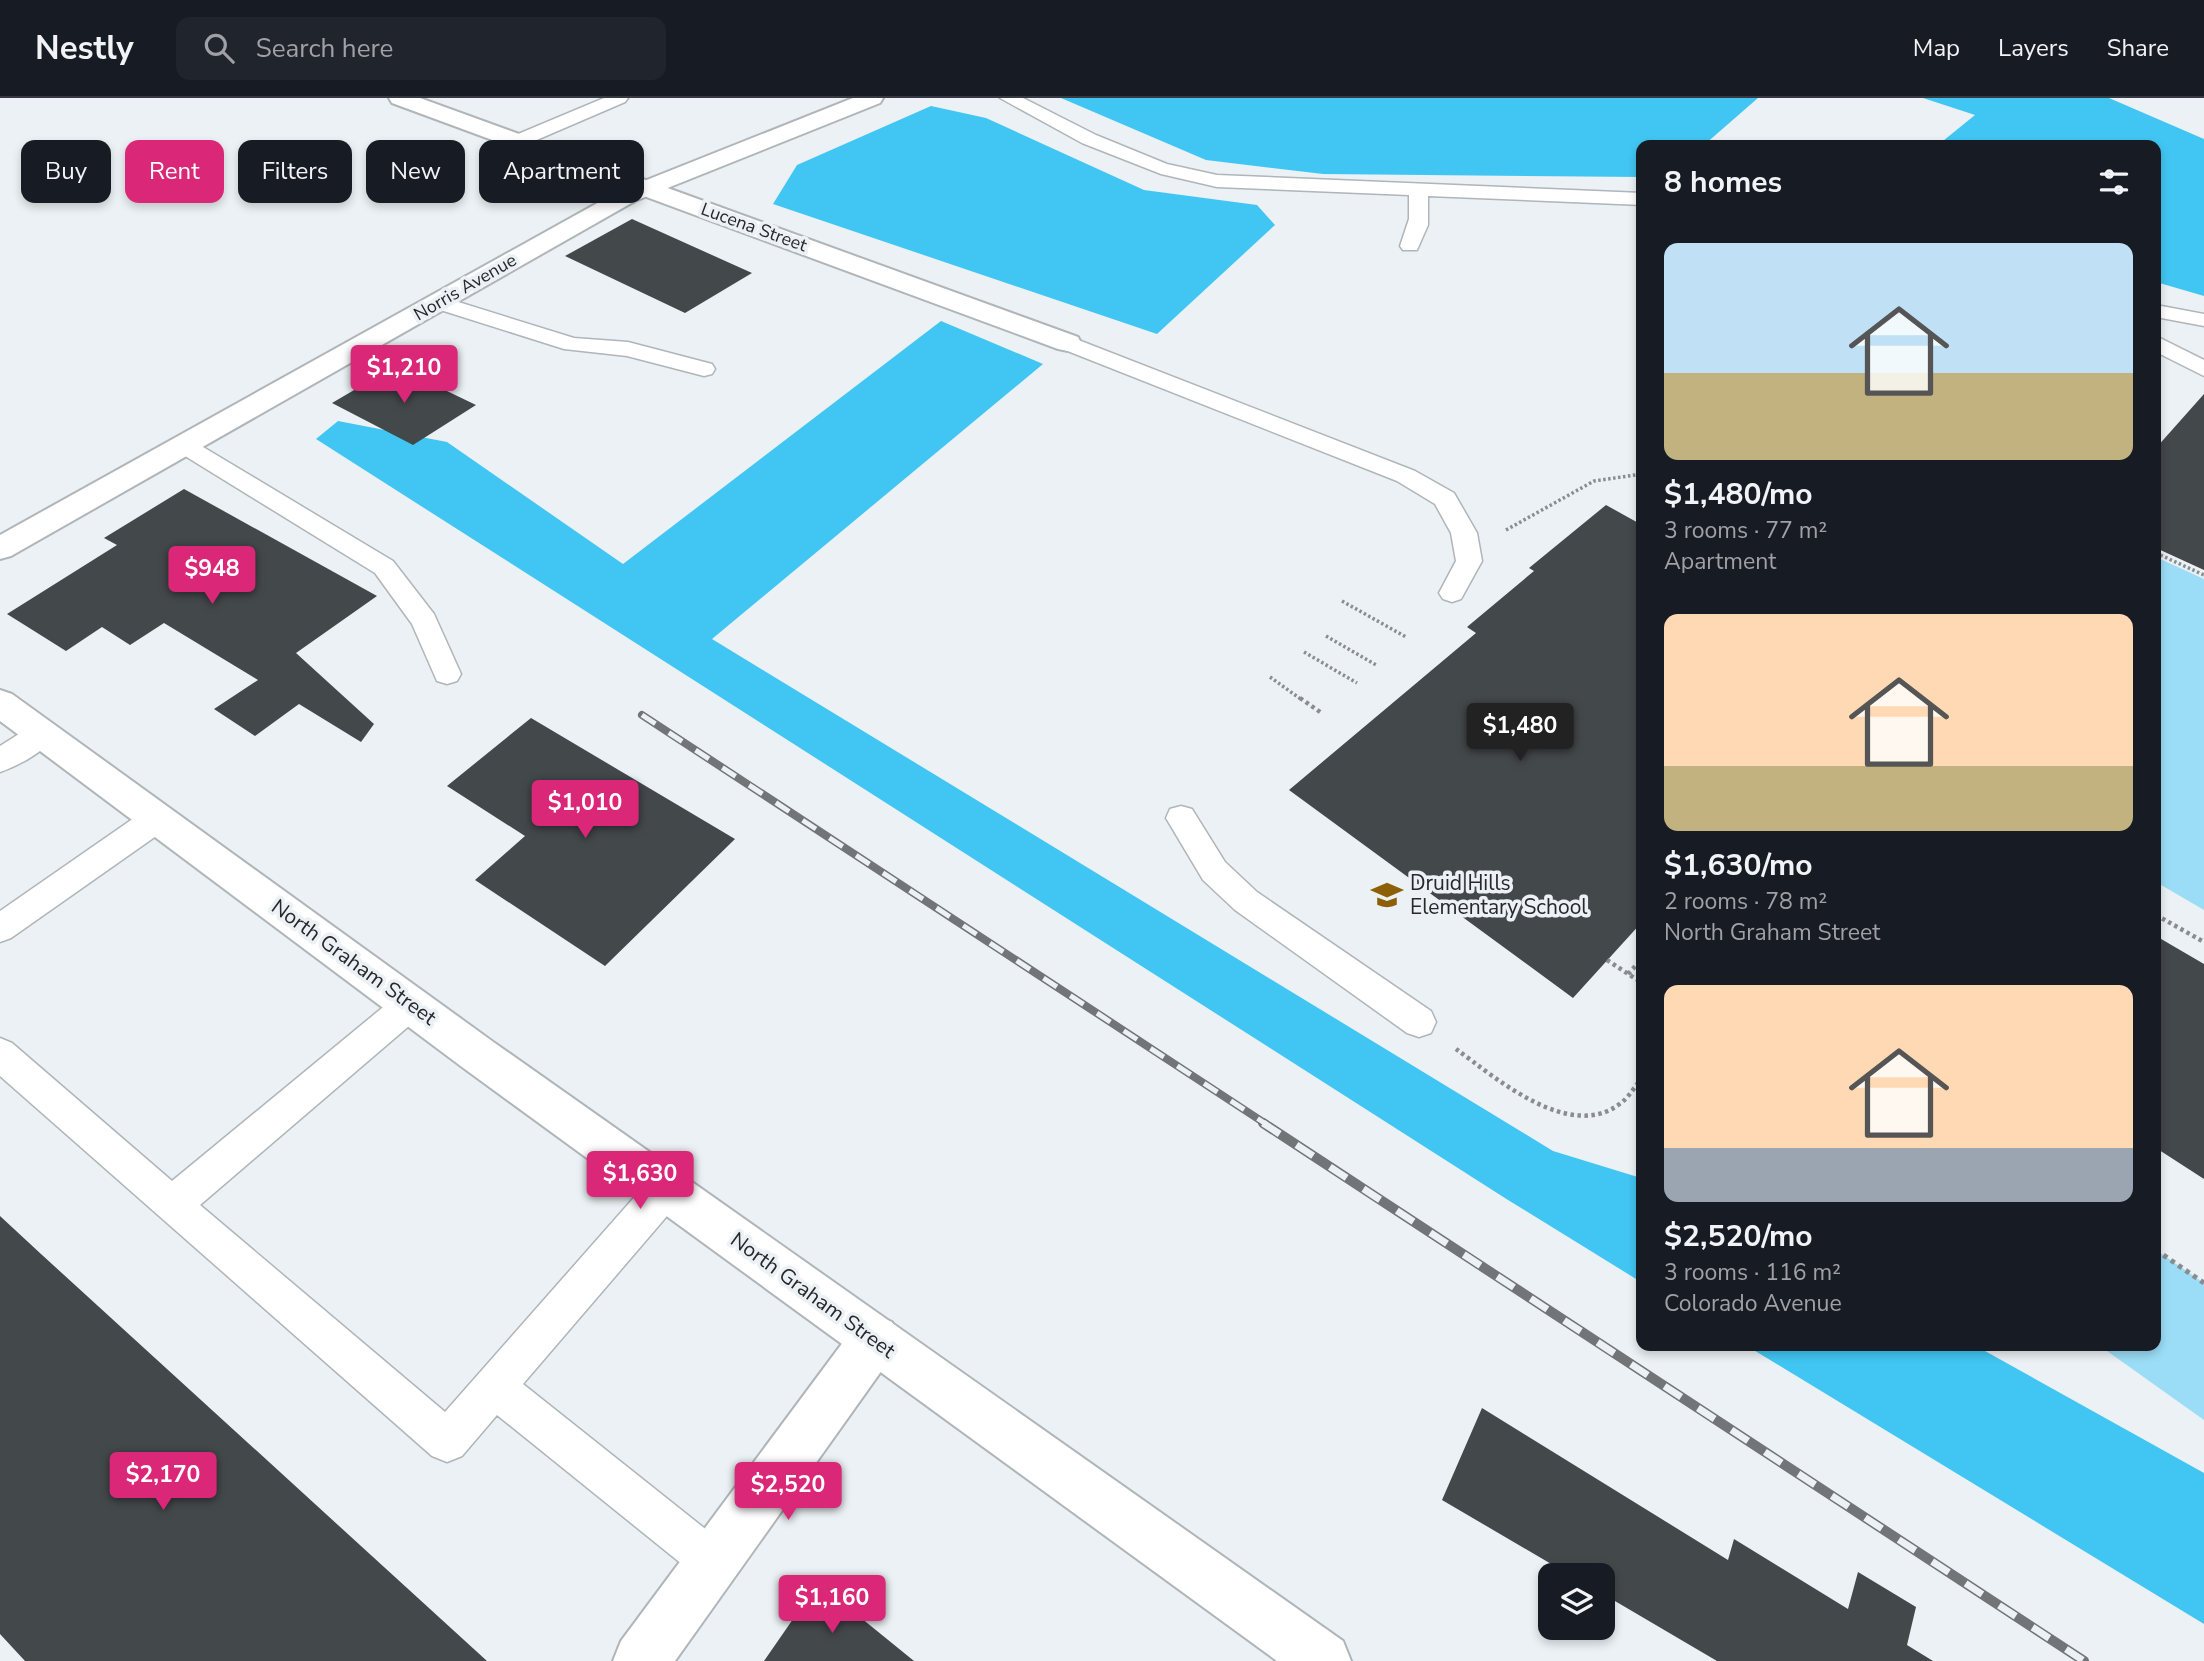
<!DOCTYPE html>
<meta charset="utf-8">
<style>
:root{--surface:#171b24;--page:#20242c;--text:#f1f3f6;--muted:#9ea1a6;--line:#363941;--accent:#db2777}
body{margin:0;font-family:"Nunito Sans",sans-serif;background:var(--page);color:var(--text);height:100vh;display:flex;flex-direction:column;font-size:26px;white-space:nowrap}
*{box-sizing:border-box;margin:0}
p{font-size:23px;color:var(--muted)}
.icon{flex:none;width:38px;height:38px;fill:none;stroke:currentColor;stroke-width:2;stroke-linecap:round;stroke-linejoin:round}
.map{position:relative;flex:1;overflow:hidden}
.details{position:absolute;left:1636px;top:42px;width:525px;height:1211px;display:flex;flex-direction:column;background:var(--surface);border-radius:14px;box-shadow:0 4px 10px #0003}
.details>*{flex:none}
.banner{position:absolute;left:21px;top:42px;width:665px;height:63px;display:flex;gap:14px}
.controls{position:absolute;left:1538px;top:1465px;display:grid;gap:14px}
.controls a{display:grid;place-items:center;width:77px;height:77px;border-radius:14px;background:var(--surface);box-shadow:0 4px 10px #0003;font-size:35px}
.price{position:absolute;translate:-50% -60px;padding:0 16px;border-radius:7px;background:var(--accent);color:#fff;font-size:23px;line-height:46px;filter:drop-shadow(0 2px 4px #0008)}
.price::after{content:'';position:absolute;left:50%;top:42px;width:21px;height:16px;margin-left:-10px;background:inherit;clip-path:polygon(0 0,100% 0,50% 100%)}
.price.current{background:#222;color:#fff}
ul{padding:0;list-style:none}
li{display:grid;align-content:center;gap:14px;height:371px;padding:0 28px}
li span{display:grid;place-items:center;height:217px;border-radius:14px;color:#555}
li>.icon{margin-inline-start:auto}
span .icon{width:126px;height:126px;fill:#fffc;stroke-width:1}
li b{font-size:30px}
h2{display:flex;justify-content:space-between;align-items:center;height:84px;padding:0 28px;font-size:30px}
.chip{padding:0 24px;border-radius:14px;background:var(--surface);box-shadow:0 4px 10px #0003;font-size:24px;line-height:63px}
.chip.current{background:var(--accent);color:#fff}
header{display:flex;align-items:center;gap:42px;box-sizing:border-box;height:98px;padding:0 35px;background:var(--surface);border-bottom:2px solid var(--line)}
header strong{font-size:33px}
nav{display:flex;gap:38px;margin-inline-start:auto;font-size:24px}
.search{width:490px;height:63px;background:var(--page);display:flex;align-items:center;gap:18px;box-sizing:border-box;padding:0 24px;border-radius:14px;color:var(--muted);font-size:26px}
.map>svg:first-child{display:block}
</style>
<header>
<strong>Nestly</strong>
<div class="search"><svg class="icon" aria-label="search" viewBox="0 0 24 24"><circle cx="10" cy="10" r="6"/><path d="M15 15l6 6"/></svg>Search here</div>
<nav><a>Map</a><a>Layers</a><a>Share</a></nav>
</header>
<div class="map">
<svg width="2204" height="1563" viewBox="0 0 2204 1563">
<rect width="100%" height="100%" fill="#ebf1f4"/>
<path fill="#9bddf7" d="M2156,459L2204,481V812L2156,784Z
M2156,1152L2204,1185V1322L2100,1248H2156Z"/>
<path fill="#41c6f3" d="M1061,0H1758L1704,47H1642L1641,79L1323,76L1206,62Z
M1923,0H2109L2204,41V198L2156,184V47H1938L1975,17Z
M931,8L986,20L1144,92L1257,107L1275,127L1157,236L773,106L797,67Z
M941,223L1043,266L712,541L1553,1053L1641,1080V1184L1508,1102L316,341L338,323L447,344L623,466Z
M1747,1248H1976L2204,1375V1526Z"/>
<path fill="#43484b" d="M632,121L752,175L685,215L565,158Z
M395,268L476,307L413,347L332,305Z
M2204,296V472L2156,450V350Z
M184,391L377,498L296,555L374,626L361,644L299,606L255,638L214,611L258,582L164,525L130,547L102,529L66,553L7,516L117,447L104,440Z
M1606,407L1642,427V824L1573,900L1289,692L1476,535L1467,529L1534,473L1529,470Z
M531,620L735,741L605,868L475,782L525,738L447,688Z
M2156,838L2204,866V1081L2156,1050Z
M0,1118L41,1156L487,1563H25L0,1536Z
M1482,1310L1728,1462L1734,1441L1848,1511L1858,1474L1916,1509L1907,1547L1933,1563H1717L1603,1496V1477H1570L1442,1402Z
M818,1485L914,1563H764Z"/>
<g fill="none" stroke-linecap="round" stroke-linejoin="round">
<defs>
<path id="service" d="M604,0H628L625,4L525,47L518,49L509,43L511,39Z
M1000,0H1023L1096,37L1167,66L1217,77L1642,95V107L1428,98V127L1417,152H1403L1400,148L1409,121V97L1217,89L1161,76L1082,45Z
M439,198L574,240L628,244L712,266L715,271L712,276L704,278L627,258L564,251L431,209L428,204L431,199Z
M2156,207L2204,216V228L2156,219Z
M1068,238L1415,373L1454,395L1477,435L1482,463L1461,501L1452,504L1443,501L1439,495L1456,463L1451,435L1435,406L1397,383L1060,250L1057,245L1060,240Z
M2156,238L2204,262V278L2156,254Z
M185,341L193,343L393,463L434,516L461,576L457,583L447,586L437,583L412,526L375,475L177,353L173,348L177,343Z
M43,624L53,627L57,635C48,652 18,668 0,674V648L33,627Z
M158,708L169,711L173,720L169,729L11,840L0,844V813L147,711Z
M1181,708L1192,711L1225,764L1257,794L1431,913L1436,924L1431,935L1419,939L1407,935L1235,812L1203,782L1166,720L1170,711Z
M411,891L423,896L428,906L423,916L200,1107L445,1314L653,1078L666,1073L679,1078L684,1091L679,1104L523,1286L728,1449L735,1464L728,1479L713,1486L698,1479L497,1317L462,1358L447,1364L432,1358L0,978V940L12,945L172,1083L399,896Z"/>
<path id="minor" d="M389,0H420L1078,239L1081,245L1078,251L1068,253L1058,251L392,5Z
M875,1217L892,1224L899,1241L892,1258L675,1563H613L621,1543L858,1224Z"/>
<path id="tertiary" d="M853,0H883L880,5L635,103L11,458L0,461V437L619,93Z"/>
<path id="secondary" d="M0,592L12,596L492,943L1343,1543L1351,1563H1277L462,969L0,623Z"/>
</defs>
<use href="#service" stroke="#afb5b8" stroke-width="3"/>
<use href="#minor" stroke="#afb5b8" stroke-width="4"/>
<use href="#tertiary" stroke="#afb5b8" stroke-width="4"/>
<use href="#secondary" stroke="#afb5b8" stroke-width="4"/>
<path stroke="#898d8f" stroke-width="3.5" stroke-dasharray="2.5 2.5" stroke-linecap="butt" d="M1506,432L1594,383L1642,376
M2156,455L2204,477
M1342,503L1406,539
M1326,538L1376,567
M1304,554L1357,585
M1270,579L1302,602"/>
<path stroke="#898d8f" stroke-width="4.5" stroke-dasharray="3.5 3.5" stroke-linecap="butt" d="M1300,600L1323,616
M2156,817L2204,844
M1607,862L1642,885
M1628,876L1642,861
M1456,951C1496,980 1570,1045 1621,1005C1629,999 1635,988 1642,980"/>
<path stroke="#898d8f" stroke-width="5" stroke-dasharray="4.5 4.5" stroke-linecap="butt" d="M2156,1152L2204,1185"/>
<use href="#service" fill="#fff" fill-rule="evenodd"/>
<use href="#minor" fill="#fff" fill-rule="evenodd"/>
<use href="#tertiary" fill="#fff" fill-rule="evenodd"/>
<use href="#secondary" fill="#fff" fill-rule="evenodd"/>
<defs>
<path id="rail-far1" d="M642,617L1266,1026"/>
<path id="rail" d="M1263,1025L2084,1563"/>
</defs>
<use href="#rail-far1" stroke="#717577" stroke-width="8"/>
<use href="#rail" stroke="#717577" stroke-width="10"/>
<use href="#rail-far1" stroke="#ebf1f4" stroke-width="5" stroke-dasharray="16" stroke-linecap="butt"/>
<use href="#rail" stroke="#ebf1f4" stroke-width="7" stroke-dasharray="20" stroke-linecap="butt"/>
</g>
<defs>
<symbol id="school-bare" viewBox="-9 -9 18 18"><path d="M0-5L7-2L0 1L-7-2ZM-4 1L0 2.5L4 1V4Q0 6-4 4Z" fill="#8d5f07" stroke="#ebf1f4" stroke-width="2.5" paint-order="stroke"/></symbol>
</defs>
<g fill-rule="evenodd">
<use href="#school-bare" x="1365" y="775" width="44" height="44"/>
</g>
<g text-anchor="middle" stroke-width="7" stroke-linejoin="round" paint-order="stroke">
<g font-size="18" fill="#262829" stroke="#ebf1f4">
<text transform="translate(754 129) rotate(20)" y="6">Lucena Street</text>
<text transform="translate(465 189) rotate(-30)" y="6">Norris Avenue</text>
</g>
<g font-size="21" fill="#262829" stroke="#ebf1f4" text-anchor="start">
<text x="1410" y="792">Druid Hills<tspan x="1410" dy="24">Elementary School</tspan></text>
</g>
<g font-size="21" fill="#262829" stroke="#ebf1f4">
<text transform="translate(354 864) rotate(36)" y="7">North Graham Street</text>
<text transform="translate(813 1197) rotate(36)" y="7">North Graham Street</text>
</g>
</g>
</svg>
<div class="controls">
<a><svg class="icon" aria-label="layers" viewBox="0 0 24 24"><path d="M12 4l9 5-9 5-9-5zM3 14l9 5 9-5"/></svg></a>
</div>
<b class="price" style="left:404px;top:307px">$1,210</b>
<b class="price" style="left:212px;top:508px">$948</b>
<b class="price current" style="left:1520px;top:665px">$1,480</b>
<b class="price" style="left:585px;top:742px">$1,010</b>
<b class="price" style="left:640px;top:1113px">$1,630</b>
<b class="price" style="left:163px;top:1414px">$2,170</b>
<b class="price" style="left:788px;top:1424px">$2,520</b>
<b class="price" style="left:832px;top:1537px">$1,160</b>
<div class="banner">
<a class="chip">Buy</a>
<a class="chip current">Rent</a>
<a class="chip">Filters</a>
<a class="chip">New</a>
<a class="chip">Apartment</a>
</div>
<section class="details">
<h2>8 homes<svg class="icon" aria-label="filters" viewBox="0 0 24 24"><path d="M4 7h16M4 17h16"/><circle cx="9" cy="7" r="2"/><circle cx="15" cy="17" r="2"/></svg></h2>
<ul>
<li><span style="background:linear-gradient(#bfe0f5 60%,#c2b280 0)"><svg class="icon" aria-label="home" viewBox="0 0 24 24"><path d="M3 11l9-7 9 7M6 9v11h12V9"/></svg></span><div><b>$1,480/mo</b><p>3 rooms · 77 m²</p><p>Apartment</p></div></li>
<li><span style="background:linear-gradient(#ffd9b3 70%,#c2b280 0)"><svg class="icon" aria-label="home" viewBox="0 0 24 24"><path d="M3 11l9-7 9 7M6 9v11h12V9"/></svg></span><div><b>$1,630/mo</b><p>2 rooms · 78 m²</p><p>North Graham Street</p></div></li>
<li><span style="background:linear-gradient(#ffd9b3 75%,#9aa5b1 0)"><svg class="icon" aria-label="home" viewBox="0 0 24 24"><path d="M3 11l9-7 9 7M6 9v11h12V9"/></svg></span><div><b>$2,520/mo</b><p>3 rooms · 116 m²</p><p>Colorado Avenue</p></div></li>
</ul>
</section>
</div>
